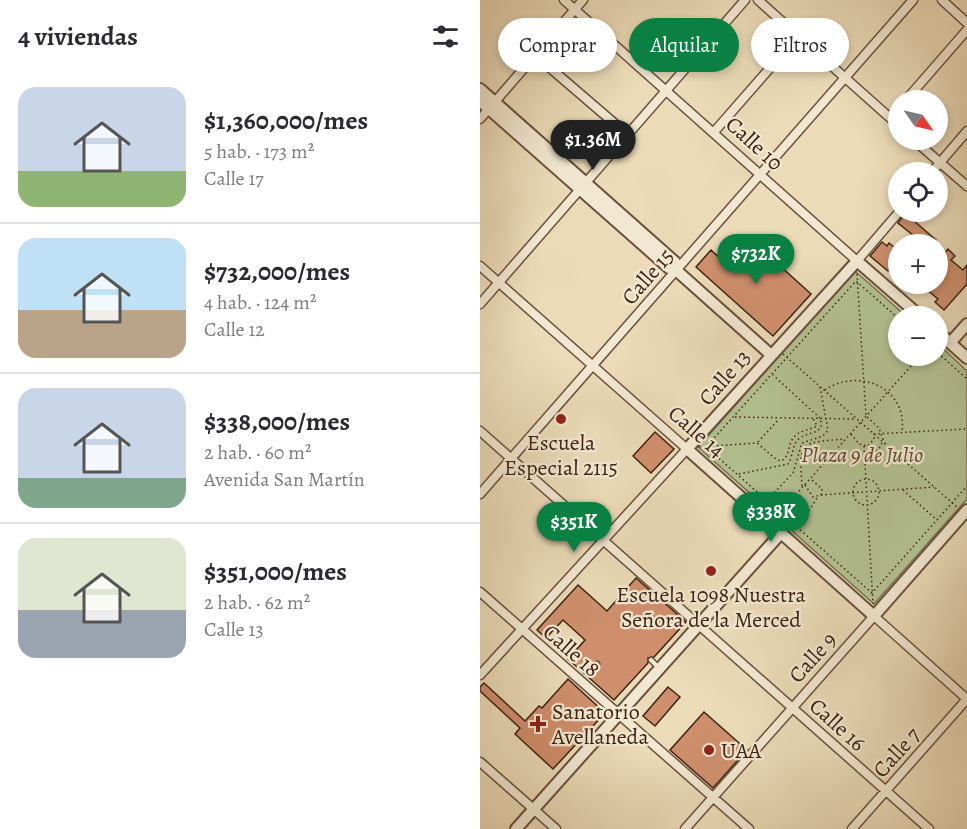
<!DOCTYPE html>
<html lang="es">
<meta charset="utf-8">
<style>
:root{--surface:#fff;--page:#f7f7f7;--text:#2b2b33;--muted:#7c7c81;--line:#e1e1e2;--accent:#0b8043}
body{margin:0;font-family:Alegreya,serif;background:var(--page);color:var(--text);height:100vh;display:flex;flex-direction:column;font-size:22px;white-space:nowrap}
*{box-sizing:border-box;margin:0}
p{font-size:20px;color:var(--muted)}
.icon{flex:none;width:33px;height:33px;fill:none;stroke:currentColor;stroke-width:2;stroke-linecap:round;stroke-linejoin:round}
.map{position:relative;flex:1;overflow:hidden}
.side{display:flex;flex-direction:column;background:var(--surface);width:480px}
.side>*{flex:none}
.banner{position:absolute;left:18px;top:18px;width:378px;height:54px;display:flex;gap:12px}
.needle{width:39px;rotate:124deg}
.controls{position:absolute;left:408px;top:90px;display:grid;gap:12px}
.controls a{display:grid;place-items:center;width:60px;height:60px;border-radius:50%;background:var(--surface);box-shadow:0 3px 9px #0003;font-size:30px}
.price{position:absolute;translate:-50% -51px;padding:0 14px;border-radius:21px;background:var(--accent);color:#fff;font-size:20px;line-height:39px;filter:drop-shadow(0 2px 3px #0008)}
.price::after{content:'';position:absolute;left:50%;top:36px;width:18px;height:14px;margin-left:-9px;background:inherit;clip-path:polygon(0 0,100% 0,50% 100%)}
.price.selected{background:#222;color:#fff}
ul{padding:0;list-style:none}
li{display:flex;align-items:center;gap:18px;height:150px;padding:0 18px}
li+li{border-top:2px solid var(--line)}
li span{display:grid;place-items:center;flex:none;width:168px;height:120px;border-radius:18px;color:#555}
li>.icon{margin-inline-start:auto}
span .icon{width:72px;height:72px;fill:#fffc;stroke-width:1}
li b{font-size:26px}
h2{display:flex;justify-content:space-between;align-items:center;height:72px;padding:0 18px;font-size:26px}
.pill{padding:0 21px;border-radius:27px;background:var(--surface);box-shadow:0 3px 9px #0003;font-size:21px;line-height:54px}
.pill.selected{background:var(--accent);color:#fff}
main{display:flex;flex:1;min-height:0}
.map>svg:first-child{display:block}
</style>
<main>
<section class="side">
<h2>4 viviendas<svg class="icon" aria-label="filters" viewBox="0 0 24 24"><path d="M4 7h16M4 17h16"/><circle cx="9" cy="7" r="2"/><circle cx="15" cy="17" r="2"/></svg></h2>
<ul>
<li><span style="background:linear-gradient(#c9d6e8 70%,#8fb573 0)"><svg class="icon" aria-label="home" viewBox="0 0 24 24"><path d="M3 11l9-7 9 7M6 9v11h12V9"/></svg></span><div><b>$1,360,000/mes</b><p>5 hab. · 173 m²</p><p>Calle 17</p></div></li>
<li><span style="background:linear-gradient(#bfe0f5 60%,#b9a48a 0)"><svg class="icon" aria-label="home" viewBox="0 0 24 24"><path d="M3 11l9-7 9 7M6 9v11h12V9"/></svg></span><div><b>$732,000/mes</b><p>4 hab. · 124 m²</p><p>Calle 12</p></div></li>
<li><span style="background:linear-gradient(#c9d6e8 75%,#7fa58c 0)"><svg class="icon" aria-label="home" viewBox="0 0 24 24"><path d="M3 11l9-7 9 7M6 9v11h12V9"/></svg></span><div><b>$338,000/mes</b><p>2 hab. · 60 m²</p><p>Avenida San Martín</p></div></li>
<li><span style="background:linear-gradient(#dfe7d0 60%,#9aa5b1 0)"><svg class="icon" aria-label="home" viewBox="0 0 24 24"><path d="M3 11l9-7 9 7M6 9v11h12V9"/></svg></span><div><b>$351,000/mes</b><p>2 hab. · 62 m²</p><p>Calle 13</p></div></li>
</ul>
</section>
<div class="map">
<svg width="487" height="829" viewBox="0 0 487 829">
<rect width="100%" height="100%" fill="#ebdbb8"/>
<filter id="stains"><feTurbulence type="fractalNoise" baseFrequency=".00333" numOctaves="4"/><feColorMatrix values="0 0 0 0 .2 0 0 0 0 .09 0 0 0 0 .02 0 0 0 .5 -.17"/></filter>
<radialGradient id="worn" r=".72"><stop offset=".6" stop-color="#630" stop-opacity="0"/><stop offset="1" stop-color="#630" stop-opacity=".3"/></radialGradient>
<path fill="#b3c192" stroke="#787252" stroke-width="1.5" d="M375,271L426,316H418V356H458V344L487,371V499L394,604L218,447Z"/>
<path fill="#cf8f6d" stroke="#3e2212" stroke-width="1.5" d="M425,213L456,240L452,244H435L439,240L418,223Z
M262,238L275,249L278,246L331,294L293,336L216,267L231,250L242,260Z
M402,242L407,246L409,243L418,250V265L416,263L408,271L390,256Z
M468,249L475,256L471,260L483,270L487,265V284L464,310L455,302L458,299L440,284H458V261Z
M175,432L194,449L171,473L153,456Z
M156,578L206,622L174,657L168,658V663L134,700L88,659L105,640L83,620L66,638L57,630L98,585L127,611Z
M88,679L125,713L73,769L35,734L40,728L0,691V687L4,683L45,721L59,706L62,708Z
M188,687L200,697L175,726L163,716Z
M224,712L267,750L233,788L190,750Z"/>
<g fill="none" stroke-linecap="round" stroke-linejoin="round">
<defs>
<path id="service" d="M171,660L179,668
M116,666L117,664"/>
<path id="minor" d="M84,0L377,261L419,212
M278,0L418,125
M462,0L487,23
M55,55L148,135
M426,100L487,30
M411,118L418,109
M0,119L103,0
M234,132L318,36
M434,140L487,186
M452,172L487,131
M0,266L207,449L0,675
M0,304L265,0
M0,431L449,829
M0,494L433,0
M0,592L269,829
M0,762L76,829
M205,829L394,616L487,699
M372,829L487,699"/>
<path id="tertiary" d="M0,89L195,262L196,270
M0,101L189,268L196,270L290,354
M440,316L377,261L207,449L394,616L487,510
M458,332L487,358
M470,343L487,324
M36,829L301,533"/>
</defs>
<use href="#service" stroke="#69503c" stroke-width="7"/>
<use href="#minor" stroke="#69503c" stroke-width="11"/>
<use href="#tertiary" stroke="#69503c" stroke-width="14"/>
<path stroke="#3e2212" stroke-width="1.5" stroke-dasharray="1.5 3" stroke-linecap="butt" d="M418,318L376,281L226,447L392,593L487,486
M458,353L487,379
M303,354L478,508
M345,390C379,367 428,388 422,432
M255,417L376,419
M371,434L379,444L388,446L394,439V434L487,429
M278,442L299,419
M384,446L393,604
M219,447L277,443L297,460L301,461C311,456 307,443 315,436C321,430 330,430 337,426L333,418
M348,458C367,458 398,463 403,439L399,428L386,416L377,274
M259,474L308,464C313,457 312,443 320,438C328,432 335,435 341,427V419L293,375
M373 492a13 13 0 1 1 26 0a13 13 0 1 1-26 0Z
M325,485L333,497L341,495L342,489L331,479
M322,486C319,440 320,443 365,439
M423,490L457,520
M341,495L454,487
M288,499L313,473L322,443L343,436L348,430L340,387
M295,518L440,356
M319,526L337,498"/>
<use href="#service" stroke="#f2e8d1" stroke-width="4"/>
<use href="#minor" stroke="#f2e8d1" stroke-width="8"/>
<use href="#tertiary" stroke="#f2e8d1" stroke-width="10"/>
</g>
<g fill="#8f2418" stroke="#f2e8d1" stroke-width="2">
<circle cx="81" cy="419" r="6"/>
<circle cx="231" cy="571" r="6"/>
<path d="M55 715h6v6h6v6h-6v6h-6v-6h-6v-6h6z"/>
<circle cx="229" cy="750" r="6"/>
</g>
<g text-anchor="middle" stroke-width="4.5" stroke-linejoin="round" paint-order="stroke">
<g font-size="22" fill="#3e2212" stroke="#f2e8d1">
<text transform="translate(275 143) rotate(42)" y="8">Calle 10</text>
<text transform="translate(167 276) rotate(-49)" y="8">Calle 15</text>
<text transform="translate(244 377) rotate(-49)" y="8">Calle 13</text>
<text transform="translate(217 431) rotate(41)" y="8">Calle 14</text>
<text transform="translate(92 650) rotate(41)" y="8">Calle 18</text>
<text transform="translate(332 657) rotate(-48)" y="8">Calle 9</text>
<text transform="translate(358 724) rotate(42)" y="8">Calle 16</text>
<text transform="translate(416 752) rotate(-48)" y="8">Calle 7</text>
</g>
<g font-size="22" fill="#3e2212" stroke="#f2e8d1">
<text x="81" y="450">Escuela<tspan x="81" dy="25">Especial 2115</tspan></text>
<text x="231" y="602">Escuela 1098 Nuestra<tspan x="231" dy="25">Señora de la Merced</tspan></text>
<text x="72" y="719" text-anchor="start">Sanatorio<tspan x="72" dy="25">Avellaneda</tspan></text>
<text x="241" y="758" text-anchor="start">UAA</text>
</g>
<g font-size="22" font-style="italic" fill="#5b4a32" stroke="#f2e8d1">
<text x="382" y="462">Plaza 9 de Julio</text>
</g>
</g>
<rect width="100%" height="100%" filter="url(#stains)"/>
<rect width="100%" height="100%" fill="url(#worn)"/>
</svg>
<div class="controls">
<a><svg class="needle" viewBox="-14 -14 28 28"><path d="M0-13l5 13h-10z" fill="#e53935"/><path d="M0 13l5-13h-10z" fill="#7c7c81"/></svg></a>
<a><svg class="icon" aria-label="locate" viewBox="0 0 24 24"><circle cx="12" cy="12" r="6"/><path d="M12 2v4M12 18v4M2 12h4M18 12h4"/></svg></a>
<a>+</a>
<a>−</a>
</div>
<b class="price selected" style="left:113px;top:171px">$1.36M</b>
<b class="price" style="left:276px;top:285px">$732K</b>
<b class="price" style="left:291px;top:543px">$338K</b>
<b class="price" style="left:94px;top:553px">$351K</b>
<div class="banner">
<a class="pill">Comprar</a>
<a class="pill selected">Alquilar</a>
<a class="pill">Filtros</a>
</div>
</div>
</main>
